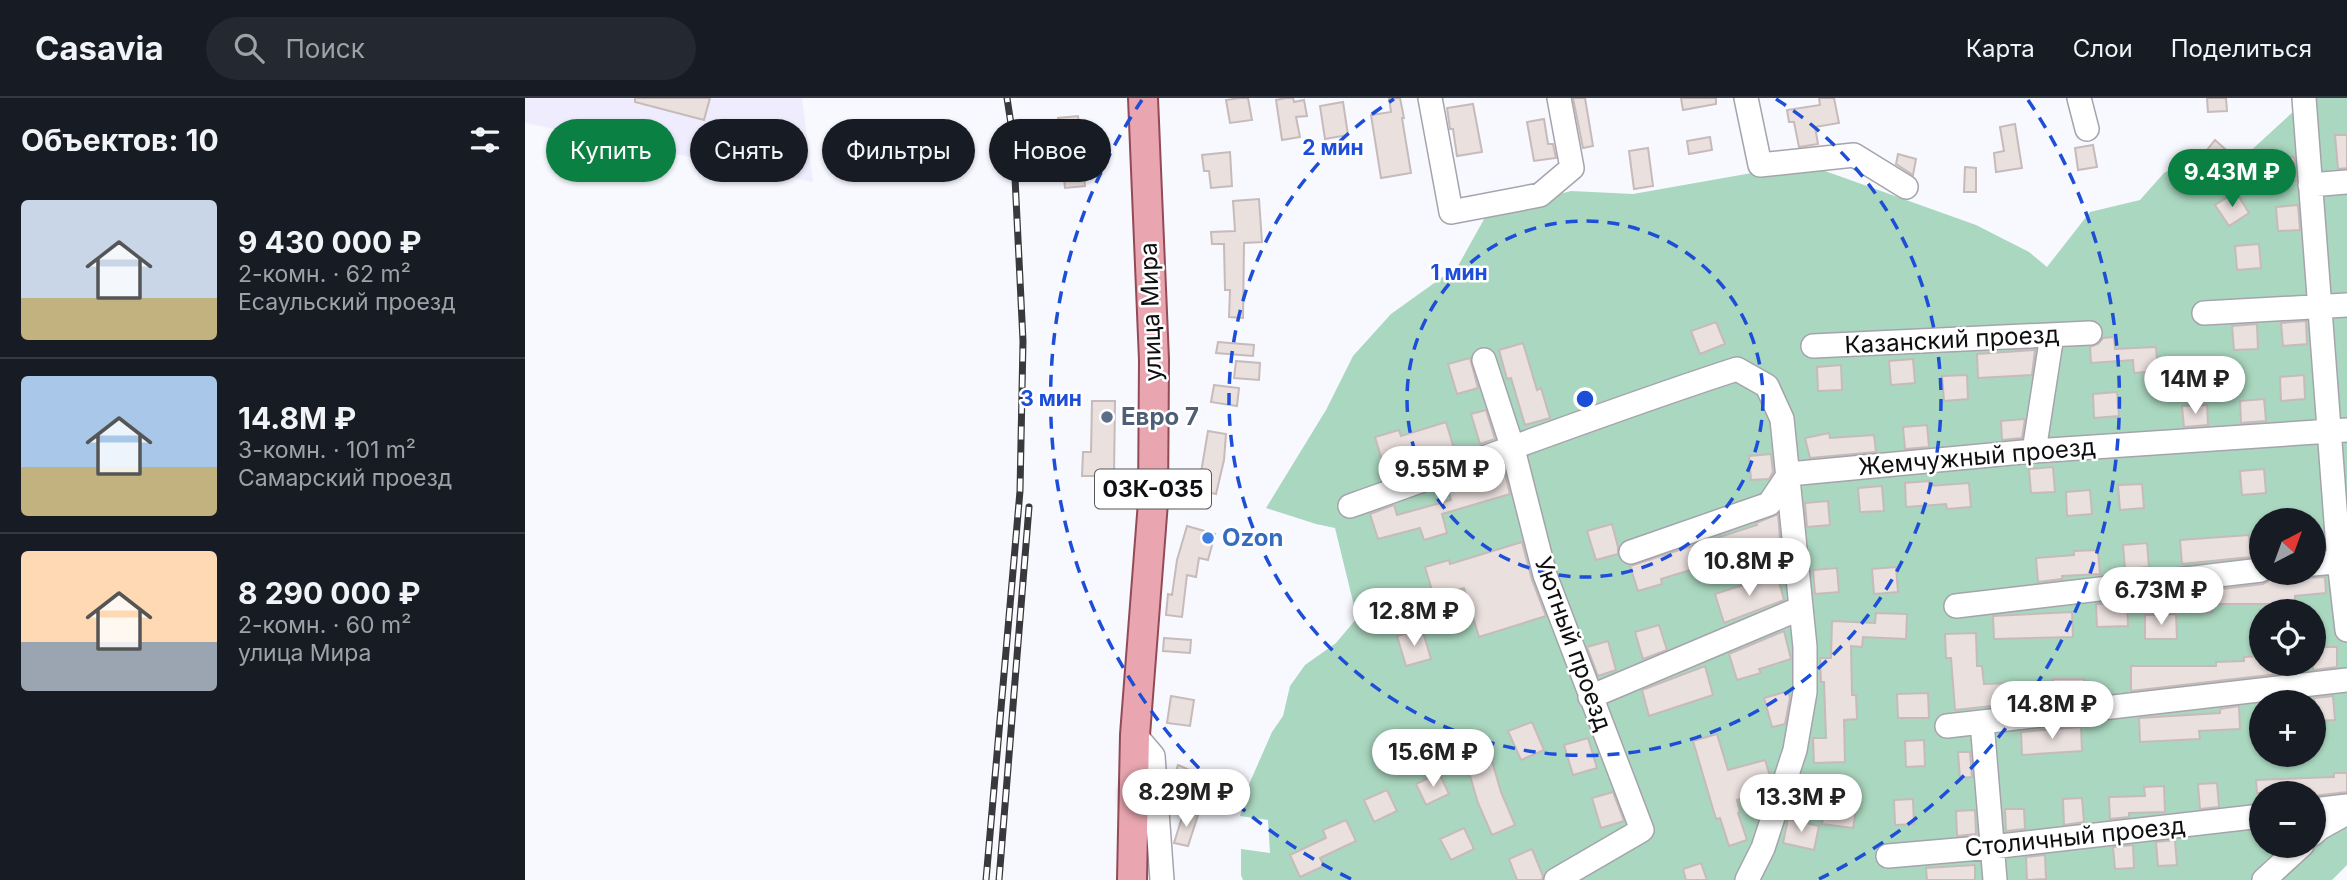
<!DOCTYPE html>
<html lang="ru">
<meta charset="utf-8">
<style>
:root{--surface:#171b24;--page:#242831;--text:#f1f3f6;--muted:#9ea1a6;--line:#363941;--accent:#0b8043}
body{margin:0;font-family:Inter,sans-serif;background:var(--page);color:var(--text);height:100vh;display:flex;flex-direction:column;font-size:26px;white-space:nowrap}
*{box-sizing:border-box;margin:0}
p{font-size:23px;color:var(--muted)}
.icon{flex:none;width:38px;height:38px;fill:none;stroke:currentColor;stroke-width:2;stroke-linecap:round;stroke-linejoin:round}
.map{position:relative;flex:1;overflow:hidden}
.side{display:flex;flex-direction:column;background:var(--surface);width:525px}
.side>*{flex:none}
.banner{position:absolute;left:21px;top:21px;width:665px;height:63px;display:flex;gap:14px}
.needle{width:46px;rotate:41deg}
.controls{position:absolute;left:1724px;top:410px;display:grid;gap:14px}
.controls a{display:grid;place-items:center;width:77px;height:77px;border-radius:50%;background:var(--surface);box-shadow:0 2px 5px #0004;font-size:35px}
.price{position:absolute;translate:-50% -60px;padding:0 16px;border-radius:24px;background:#fff;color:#222;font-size:23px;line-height:46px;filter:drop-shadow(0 2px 4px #0008)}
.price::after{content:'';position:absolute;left:50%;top:42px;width:21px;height:16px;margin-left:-10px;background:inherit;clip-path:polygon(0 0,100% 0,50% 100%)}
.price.on{background:var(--accent);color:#fff}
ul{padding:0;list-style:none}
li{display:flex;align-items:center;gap:21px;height:175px;padding:0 21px}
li+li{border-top:2px solid var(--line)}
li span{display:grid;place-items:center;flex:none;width:196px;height:140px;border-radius:7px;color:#555}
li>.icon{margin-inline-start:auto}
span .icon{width:84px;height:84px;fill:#fffc;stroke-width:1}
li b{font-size:30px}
h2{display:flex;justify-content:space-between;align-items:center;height:84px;padding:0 21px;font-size:30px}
.pill{padding:0 24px;border-radius:32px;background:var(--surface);box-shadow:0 2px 5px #0004;font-size:24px;line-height:63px}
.pill.on{background:var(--accent);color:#fff}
header{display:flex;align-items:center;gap:42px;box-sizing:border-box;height:98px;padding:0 35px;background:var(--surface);border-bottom:2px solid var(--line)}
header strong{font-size:33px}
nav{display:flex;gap:38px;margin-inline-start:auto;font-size:24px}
.search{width:490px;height:63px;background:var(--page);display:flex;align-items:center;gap:18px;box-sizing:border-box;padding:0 24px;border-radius:38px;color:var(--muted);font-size:26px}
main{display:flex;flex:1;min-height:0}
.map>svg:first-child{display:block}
</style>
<header>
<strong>Casavia</strong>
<div class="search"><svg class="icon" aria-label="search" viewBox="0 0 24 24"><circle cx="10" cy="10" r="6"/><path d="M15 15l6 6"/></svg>Поиск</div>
<nav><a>Карта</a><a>Слои</a><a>Поделиться</a></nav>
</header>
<main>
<section class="side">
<h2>Объектов: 10<svg class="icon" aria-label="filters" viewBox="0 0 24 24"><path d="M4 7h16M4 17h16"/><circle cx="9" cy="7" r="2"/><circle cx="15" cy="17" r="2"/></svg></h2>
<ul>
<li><span style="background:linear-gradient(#c9d6e8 70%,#c2b280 0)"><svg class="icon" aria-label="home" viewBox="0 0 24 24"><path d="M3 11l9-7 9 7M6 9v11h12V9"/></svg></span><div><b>9 430 000 ₽</b><p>2-комн. · 62 m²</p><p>Есаульский проезд</p></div></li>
<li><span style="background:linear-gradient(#a9c7e8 65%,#c2b280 0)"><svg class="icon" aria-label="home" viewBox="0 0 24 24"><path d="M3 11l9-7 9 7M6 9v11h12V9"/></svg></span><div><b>14.8M ₽</b><p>3-комн. · 101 m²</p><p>Самарский проезд</p></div></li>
<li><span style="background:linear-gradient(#ffd9b3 65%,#9aa5b1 0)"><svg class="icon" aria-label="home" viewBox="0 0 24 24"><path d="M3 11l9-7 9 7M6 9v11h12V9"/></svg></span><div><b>8 290 000 ₽</b><p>2-комн. · 60 m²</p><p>улица Мира</p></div></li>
</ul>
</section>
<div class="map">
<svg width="1822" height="782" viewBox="0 0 1822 782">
<rect width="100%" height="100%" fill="#f8f8ff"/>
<path fill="#efecfe" d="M0,0H277L288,84L0,25Z"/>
<path fill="#aad7bf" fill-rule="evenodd" d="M1769,0H1822V767L1807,782H718L716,777V751L745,755L743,722L715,718L725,684L747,634L758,618L765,588L780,567L811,545L832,520L810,430L791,426L741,410L801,312L828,258L866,216L933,168L963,114L1046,93L1108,96L1238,73H1300L1451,127L1504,154L1522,169L1565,114L1615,102L1639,75L1657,66L1684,91L1769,13ZM1736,422H1788V474H1736ZM1736,513H1788V565H1736ZM1736,604H1788V656H1736ZM1736,695H1788V747H1736Z"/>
<path fill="#eae0de" stroke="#c6bbba" stroke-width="2" d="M110,0H185L179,22L110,4Z
M715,0H723L727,22L705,25L701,2Z
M761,0H768L769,4L779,2L782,18L771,19L775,39L757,42L751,2Z
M864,0H875L879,20H877L886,75L856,80L846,17L866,14Z
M1048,0H1060L1068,48L1058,50Z
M1156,0H1191V6L1158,12Z
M1294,0H1309L1314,25L1290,29L1293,46L1274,49L1269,24H1264L1262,12L1295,7Z
M1682,0H1701L1702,13L1683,14Z
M818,4L823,37L800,41L795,8Z
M948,6L957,54L932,58L928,31H925L922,10Z
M553,18L555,37L578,35L580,58L557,60L560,88L540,90L533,20Z
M1019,21L1023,46H1028L1031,60L1009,63L1002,24Z
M1490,26L1497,70L1471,74L1469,55L1479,53L1475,29Z
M1810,37H1822V70L1813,71Z
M1185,39L1187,52L1164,56L1162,43Z
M1690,42L1708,58L1696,72L1678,57Z
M1568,47L1572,69L1553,72L1550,50Z
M1123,50L1128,88L1109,91L1104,53Z
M705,54L707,88L686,90L684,73H679L677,57Z
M1373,56L1391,61L1388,77L1371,66Z
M1769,59L1771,83L1746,84L1745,60Z
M1440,69L1451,70V94H1439Z
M1711,94L1724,115L1704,128L1690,107Z
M734,101L737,144L719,145L718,220L704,219L705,192H700L699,146H687L686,134L710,133L708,103Z
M1773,107L1775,132L1753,133L1751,109Z
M1734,146L1736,170L1712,172L1710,148Z
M1781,223L1782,246L1758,248L1756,225Z
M1191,224L1200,246L1175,256L1166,233Z
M1732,226L1733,251L1709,252L1707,228Z
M1589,239L1590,251L1631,249L1633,273L1609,275L1608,262L1566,265L1565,249L1573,246L1578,240Z
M693,244L729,247L728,258L691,255Z
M998,245L1012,292L1016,290L1025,320L1000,327L986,280L982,281L974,252Z
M1510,252L1507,277L1453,280L1452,256Z
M945,260L953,290L932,296L923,266Z
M1388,261L1390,285L1366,287L1364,263Z
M711,263L735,265L734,282L709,280Z
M1316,267L1317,292L1293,293L1292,269Z
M1442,277L1443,301L1419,303L1417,278Z
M1779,277L1780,301L1756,303L1755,279Z
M689,287L714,290L712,308L686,304Z
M1592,294L1594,318L1569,320L1568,296Z
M1739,301L1741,323L1716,325L1715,303Z
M567,303H590L589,378H557L558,354H566Z
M1682,307L1683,327L1659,329L1657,308Z
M961,312L970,341L955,346L946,316Z
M1500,321L1497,340L1477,342L1476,323Z
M921,324L930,354L906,361L904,355L859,369L850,339L874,332L876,338Z
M1402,327L1404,349L1380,351L1378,329Z
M683,333L701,336L699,362L691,396L673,392Z
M1304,335L1305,340L1349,337L1351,354L1285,360L1280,340Z
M1246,356L1248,374L1244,381L1226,382L1224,358Z
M978,368L985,396L917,416L922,435L899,442L895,430L853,441L845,416L869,407L872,417L926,402L922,388Z
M1528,369L1530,394L1506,395L1504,371Z
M1739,371L1741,395L1717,397L1715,373Z
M1404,383V388L1444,385L1446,409L1422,411L1421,406L1381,409L1380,385Z
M1617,386L1619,410L1595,412L1593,387Z
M1357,388L1359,413L1335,414L1333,390Z
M1565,392L1567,416L1542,418L1541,394Z
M1303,403L1305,427L1282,429L1280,405Z
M1253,416L1255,441L1218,452L1222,463L1197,470L1195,463L1136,481L1137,486L1113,493L1105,468L1232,427L1231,425Z
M1087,426L1093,449V456L1071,462L1062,433Z
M662,428L690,436L683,462L674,460L671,479L662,477L657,519L641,517L643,496L647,497L652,462Z
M1724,437L1726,459L1657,466L1655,442Z
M997,444L1007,482L1021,518L954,539L939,490L909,499L900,469L924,462L925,466Z
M1622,445L1624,469L1600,471L1598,447Z
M1573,452L1575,476L1537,478V481L1513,484L1511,460L1549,457V453Z
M1371,469L1373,494L1349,496L1347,471Z
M1312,470L1314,494L1290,496L1288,472Z
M1252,476L1259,502L1199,525L1190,496Z
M1800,479L1801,495L1770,498V506H1686L1687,514L1655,515V496L1738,486L1745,482Z
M1602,504L1603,528L1572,529L1571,506Z
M1547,514L1548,539L1469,541L1468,518Z
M1351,515L1382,516L1381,541L1338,539L1337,549L1326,548L1327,597H1331L1332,621L1319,622L1320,664L1289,665L1288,640H1301L1299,584H1296L1295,560H1306L1307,523L1350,525Z
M1651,516L1652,541H1620V517Z
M1134,527L1142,552L1118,561L1110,534Z
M897,531L906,561L881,568L872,538Z
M1259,533L1266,561L1234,571L1236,575L1212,582L1204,556Z
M1451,535L1452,568H1457L1459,586L1528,584V581H1559L1560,598L1430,612L1426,560H1421L1420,536Z
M639,540L666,542L665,555L638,553Z
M1083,543L1091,572L1073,578L1062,549Z
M1788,549H1812V569L1788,572Z
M1736,558V565H1761V575L1606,593V568H1691V564L1719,563V559Z
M1180,568L1188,597L1124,618L1117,592Z
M1263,593L1265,600L1260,626L1247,629L1239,600Z
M1403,595L1404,620H1373L1372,596Z
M646,598L669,602L665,628L642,625Z
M1808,598L1810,622L1790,623L1789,600Z
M1714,608L1715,631L1674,633L1675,641L1615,644L1614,620L1695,615V611Z
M1007,624L1019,652L996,662L983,633Z
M1556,629L1557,653L1497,657L1496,634Z
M1192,636L1203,672L1240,662L1246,681L1242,694L1212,702L1215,714L1213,715L1222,742L1204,748L1195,720L1191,721L1168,643Z
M1063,640L1072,670L1048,677L1039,647Z
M1399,642L1400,668L1381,669L1380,643Z
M964,653L976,694L990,727L967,737L953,705L940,661Z
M1433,654H1445L1447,679L1435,680Z
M653,667L667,673L660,690L647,685Z
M914,675L924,696L901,707L891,686Z
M1809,675H1822V694L1788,698V695H1732L1731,682L1809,679Z
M1692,685L1694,709L1675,711L1673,686Z
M1639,688L1640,714L1604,715V719L1585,721L1584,699L1620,698L1619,689Z
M862,692L872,713L849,724L839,702Z
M1088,694L1099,723L1076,730L1067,700Z
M1557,700L1559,724L1539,727L1538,701Z
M1301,701L1332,706L1328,730L1297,726Z
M1388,701L1389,726L1370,727L1369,702Z
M1480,711H1499L1500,731L1481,733Z
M1450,712L1451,736L1432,738L1431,713Z
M659,713L673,717L663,748L649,745Z
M1263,721L1294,728L1289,752L1258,745Z
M821,722L831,743L795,760L799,768L775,779L765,757L801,740L798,732Z
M939,730L949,751L926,762L915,741Z
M1650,742L1652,767L1633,768L1631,744Z
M1608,747L1609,770L1590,771L1588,749Z
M1007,751L1018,778L1017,782H992L984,761Z
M1520,757L1521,781L1502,782L1501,759Z
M1176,765L1182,782H1161L1158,771Z
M1450,767V782H1402L1401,770Z"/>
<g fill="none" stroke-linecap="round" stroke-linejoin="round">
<defs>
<path id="minor" d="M905,0L926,114L1015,97L1047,70L1034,0
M1221,0L1235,67L1329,57L1381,89
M1554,0L1562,31
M1779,0L1814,463L1822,532
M1785,87L1822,84
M1679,215L1822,207
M1288,248L1565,235
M959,262L988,351L1020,477L1117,732L1031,782
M1509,353L1527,237
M825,408C954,363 1082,313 1212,271L1242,288L1257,321L1280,549V594L1270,652L1238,750L1222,782
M1106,454L1244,406L1264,376L1509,353L1822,332
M1788,466L1822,463
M1431,508L1736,472
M1065,599L1276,510
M1457,624L1470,782
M1422,628L1822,582
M610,637L628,658L637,782
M1788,712L1822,708
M1788,736L1795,730L1822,715
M1363,758L1467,749L1736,718
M1739,782L1777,747"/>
<path id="major" d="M607,782L610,637L628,404L629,262L618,0"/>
</defs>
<use href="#minor" stroke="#a5a4ad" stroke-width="26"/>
<use href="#major" stroke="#934a57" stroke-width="32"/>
<use href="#minor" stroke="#fff" stroke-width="23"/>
<use href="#major" stroke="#e9a6b0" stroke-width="28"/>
<defs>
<path id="rail" d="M461,782L495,393L498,243L488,39L482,0
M474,782L504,409"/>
</defs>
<use href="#rail" stroke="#39383c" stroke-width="7"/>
<use href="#rail" stroke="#fff" stroke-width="4.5" stroke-dasharray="13" stroke-linecap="butt"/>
</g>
<g fill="none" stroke="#1d4ed8" stroke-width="3.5" stroke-dasharray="12 9">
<circle cx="1060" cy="301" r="178"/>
<path d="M1251 1A356 356 0 1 1 869 1"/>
<path d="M826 781A534 534 0 0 1 617 2M1503 2A534 534 0 0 1 1294 781"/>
</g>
<circle fill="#5c6f8a" stroke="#fff" stroke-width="2.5" cx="582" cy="319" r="7"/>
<circle fill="#3f7fe0" stroke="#fff" stroke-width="2.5" cx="683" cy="440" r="7"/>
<g text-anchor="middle" stroke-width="5" stroke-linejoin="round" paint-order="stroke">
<rect fill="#fff" stroke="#575658" stroke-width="2" x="570" y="371.5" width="116" height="39" rx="5"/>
<g font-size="23" font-weight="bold" fill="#0f0e11">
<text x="628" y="399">03К-035</text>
</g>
<g font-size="24" fill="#0f0e11" stroke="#fff">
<text transform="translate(626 214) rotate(-92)" y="8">улица Мира</text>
<text transform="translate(1427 242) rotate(-3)" y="8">Казанский проезд</text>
<text transform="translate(1452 359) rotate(-5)" y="8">Жемчужный проезд</text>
<text transform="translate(1048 546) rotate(70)" y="8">Уютный проезд</text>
<text transform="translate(1550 739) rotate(-6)" y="8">Столичный проезд</text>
</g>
<g font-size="24" font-weight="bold" fill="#4e5e75" stroke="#fff" text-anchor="start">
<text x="596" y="327">Евро 7</text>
</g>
<g font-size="24" font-weight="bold" fill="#366cbe" stroke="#fff" text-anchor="start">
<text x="697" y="448">Ozon</text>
</g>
</g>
<circle cx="1060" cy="301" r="10" fill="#1d4ed8" stroke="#fff" stroke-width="3.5"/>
<g font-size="21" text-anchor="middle" font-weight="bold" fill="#1d4ed8" stroke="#fff" stroke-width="5" stroke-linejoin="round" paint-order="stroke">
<text x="808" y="57">2 мин</text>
<text x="934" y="182">1 мин</text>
<text x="526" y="308">3 мин</text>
</g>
</svg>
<div class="controls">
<a><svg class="needle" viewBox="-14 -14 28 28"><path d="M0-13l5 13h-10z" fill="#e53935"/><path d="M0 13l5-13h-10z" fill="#9ea1a6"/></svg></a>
<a><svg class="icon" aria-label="locate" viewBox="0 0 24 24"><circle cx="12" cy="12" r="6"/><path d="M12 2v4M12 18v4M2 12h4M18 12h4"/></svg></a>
<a>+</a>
<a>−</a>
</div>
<b class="price on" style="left:1707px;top:111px">9.43M ₽</b>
<b class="price" style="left:1670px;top:318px">14M ₽</b>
<b class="price" style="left:917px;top:408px">9.55M ₽</b>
<b class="price" style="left:1224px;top:500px">10.8M ₽</b>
<b class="price" style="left:1636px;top:529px">6.73M ₽</b>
<b class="price" style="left:889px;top:550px">12.8M ₽</b>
<b class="price" style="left:1527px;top:643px">14.8M ₽</b>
<b class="price" style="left:908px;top:691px">15.6M ₽</b>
<b class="price" style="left:661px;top:731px">8.29M ₽</b>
<b class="price" style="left:1276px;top:736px">13.3M ₽</b>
<div class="banner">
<a class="pill on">Купить</a>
<a class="pill">Снять</a>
<a class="pill">Фильтры</a>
<a class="pill">Новое</a>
</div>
</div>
</main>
